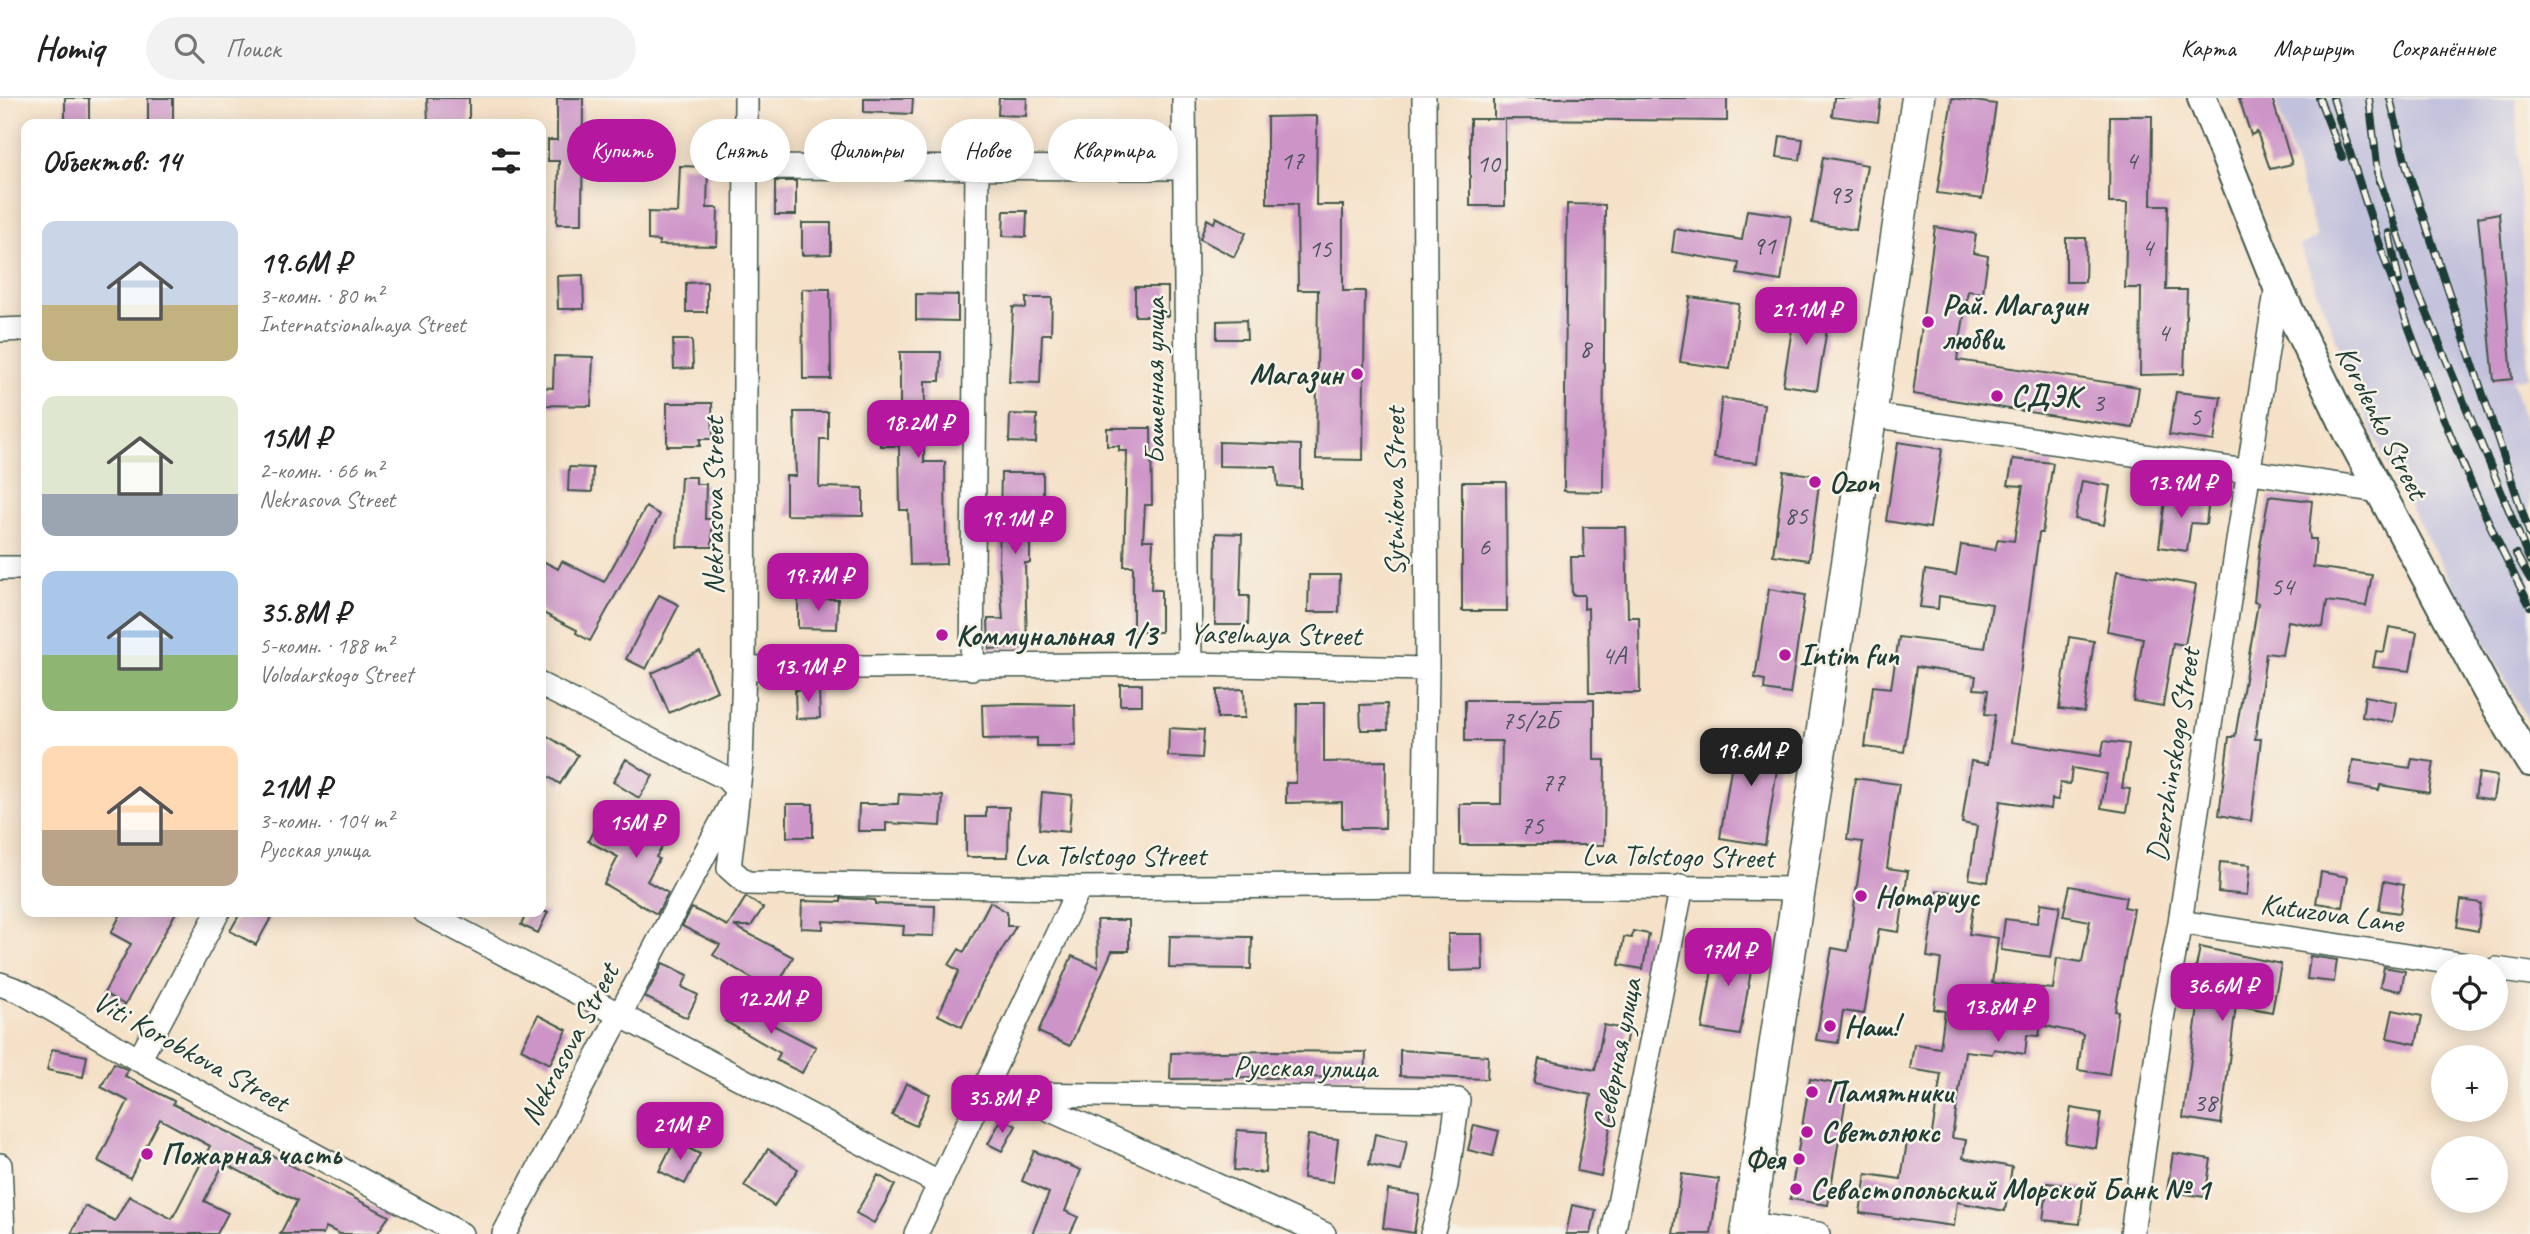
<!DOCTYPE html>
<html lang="ru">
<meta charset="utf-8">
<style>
:root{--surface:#fff;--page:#f2f2f2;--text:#222;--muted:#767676;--line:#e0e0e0;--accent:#b5179e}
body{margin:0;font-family:Caveat,sans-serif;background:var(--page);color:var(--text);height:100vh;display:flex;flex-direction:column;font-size:26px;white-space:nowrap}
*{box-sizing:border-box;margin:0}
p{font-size:23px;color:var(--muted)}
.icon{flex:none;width:38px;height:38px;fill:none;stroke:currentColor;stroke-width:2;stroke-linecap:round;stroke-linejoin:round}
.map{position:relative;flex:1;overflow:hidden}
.side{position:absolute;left:21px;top:21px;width:525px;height:798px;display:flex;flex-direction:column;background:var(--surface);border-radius:14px;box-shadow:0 4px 18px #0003}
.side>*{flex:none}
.banner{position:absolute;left:567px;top:21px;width:665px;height:63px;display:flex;gap:14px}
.buttons{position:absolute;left:2431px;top:856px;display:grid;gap:14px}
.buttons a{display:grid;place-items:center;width:77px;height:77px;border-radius:50%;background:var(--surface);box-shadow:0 4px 18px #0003;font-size:35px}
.price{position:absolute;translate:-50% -60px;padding:0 16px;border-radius:14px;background:var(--accent);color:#fff;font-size:23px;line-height:46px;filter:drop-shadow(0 2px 4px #0008)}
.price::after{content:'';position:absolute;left:50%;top:42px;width:21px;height:16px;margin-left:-10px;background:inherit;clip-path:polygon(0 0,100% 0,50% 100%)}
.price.selected{background:#222;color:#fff}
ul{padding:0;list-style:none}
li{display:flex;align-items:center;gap:21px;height:175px;padding:0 21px}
li span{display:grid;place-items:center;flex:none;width:196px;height:140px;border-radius:14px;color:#555}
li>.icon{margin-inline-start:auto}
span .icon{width:84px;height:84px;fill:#fffc;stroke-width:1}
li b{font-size:30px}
h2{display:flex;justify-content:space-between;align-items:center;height:84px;padding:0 21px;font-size:30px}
.tag{padding:0 24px;border-radius:32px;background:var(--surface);box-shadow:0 4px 18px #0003;font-size:24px;line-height:63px}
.tag.selected{background:var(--accent);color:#fff}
header{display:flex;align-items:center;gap:42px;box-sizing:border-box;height:98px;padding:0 35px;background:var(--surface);border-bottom:2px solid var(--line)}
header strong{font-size:33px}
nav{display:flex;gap:38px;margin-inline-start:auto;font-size:24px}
.search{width:490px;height:63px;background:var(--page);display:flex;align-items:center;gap:18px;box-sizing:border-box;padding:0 24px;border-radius:38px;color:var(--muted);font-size:26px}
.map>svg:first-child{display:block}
</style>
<header>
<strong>Homiq</strong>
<div class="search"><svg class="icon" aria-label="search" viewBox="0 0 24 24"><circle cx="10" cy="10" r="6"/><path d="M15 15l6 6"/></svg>Поиск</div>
<nav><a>Карта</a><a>Маршрут</a><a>Сохранённые</a></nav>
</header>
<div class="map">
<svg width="2530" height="1136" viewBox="0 0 2530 1136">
<rect width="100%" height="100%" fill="#f7f3e8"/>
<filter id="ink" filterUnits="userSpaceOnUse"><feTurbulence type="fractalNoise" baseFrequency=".0143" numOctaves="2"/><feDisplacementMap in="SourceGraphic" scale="14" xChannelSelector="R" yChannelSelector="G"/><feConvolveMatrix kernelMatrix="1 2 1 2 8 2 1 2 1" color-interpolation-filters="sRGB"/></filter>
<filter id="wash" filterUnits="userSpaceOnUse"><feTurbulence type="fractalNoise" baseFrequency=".00686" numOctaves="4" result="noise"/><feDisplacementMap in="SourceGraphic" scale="28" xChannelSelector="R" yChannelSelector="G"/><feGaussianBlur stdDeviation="1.57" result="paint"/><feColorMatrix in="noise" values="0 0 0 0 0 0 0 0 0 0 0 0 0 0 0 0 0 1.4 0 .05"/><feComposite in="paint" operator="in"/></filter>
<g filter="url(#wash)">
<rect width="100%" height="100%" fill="#f5e1c8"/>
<path fill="#c2c1dc" d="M2275,0H2516L2528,280L2512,281L2530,343V626L2390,373L2365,316L2300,148L2317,139Z"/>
<g id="blocks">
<path fill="#cd94c8" d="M65,0H89V22H65Z
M148,0H173V26H148Z
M427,0H469V26H428Z
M557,0H583L582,126H557L559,63H548V42H557Z
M864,0H913L912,16L864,14Z
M999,0H1027L1026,18L998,17Z
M1494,0H1727V23L1505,21V108H1470V21H1503H1494Z
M1834,0H1881L1878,24L1832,18Z
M1952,0L1996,6L1982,101L1937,95Z
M2239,0H2272L2292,66L2270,71L2257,34L2251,37Z
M1317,18L1316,107H1343V193H1365L1363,362L1316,361L1318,192H1298L1297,106H1267V19Z
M2110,18H2152L2151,107H2168L2166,192H2187L2184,276L2140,277L2141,190H2125L2127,105H2109Z
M1780,38L1803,41L1800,62L1777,59Z
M1823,59L1867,67L1856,132L1812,125Z
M680,68L708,69L707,110H718L717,148L659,147V143L648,142V114L678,115Z
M775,83H796V117H775Z
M1567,106L1605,107L1603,394L1564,393Z
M1747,112L1791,118L1781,183L1737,176L1739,165L1672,154L1675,131L1742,142Z
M1004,113H1027L1026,139L1003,138Z
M2499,115L2512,281L2494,283L2478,119Z
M1216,119L1246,135L1234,159L1200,141L1207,121L1214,125Z
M802,125H831V156L802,157Z
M1935,129L1976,136L1973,155L1988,158L1983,195L1968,193L1957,262L2139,289L2133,330L1913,296Z
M2066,140H2086L2085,184H2066Z
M583,177L584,211H558L557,178Z
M707,184V214H686V185Z
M1135,189H1168V218H1135Z
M802,191H830L831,281H803Z
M916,196L958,197V223L916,222Z
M1690,199L1739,206L1730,271L1680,264Z
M1026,200H1052L1051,236H1042L1040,285L1009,284L1013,209L1026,210Z
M1796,206L1830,212L1817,292L1783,287Z
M1246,222L1247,241H1217V223Z
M673,242H692L693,270L674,271Z
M900,254H941L940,283H925L924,364H945L946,466L910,467L908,412H900L899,348H880L881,309H900Z
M554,258L593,259L591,308L541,307V289L553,290Z
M2176,294L2221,299L2214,343L2169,337Z
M1722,300L1764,306L1757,365L1714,360Z
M667,305H712L713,341H700V348H667Z
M794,314H828V341H820L819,389L863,390V418L786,417V378H796Z
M1010,316L1037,317L1036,345L1009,344Z
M1107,330H1151L1152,407H1145L1143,442H1153L1151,492H1161V534H1133V468H1124L1127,353H1119V348H1107Z
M1219,344L1301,347V390L1278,388L1276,369L1219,368Z
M1898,344L1942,351L1930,430L1886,423Z
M2013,361L2053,365L2042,435H2039L2011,644L2101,658L2104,643L2129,646L2122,690L2130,691L2126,714L2101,710L2107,676L2072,670L2070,686L2060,685L2058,702L2052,701L2051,711L2000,703L1988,784L1969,781L1977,728L1962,725L1971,663L1988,666L1995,617L1985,616L1988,592L1974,591L1976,578L1916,569L1904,654L1865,649L1873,588L1891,590L1899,539L1985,550L1992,506L1939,498L1938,511L1920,509L1925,472L1956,477L1961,447L1995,452L1998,441L2014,443L2023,388L2008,387Z
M569,369L593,370L592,394L568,393Z
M1784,373L1820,378L1809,462L1773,457Z
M1001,375H1043V410H1030V465H1025L1027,549L989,551L988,521H1003L999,465Z
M681,379H696V386H706L705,421H712V446L718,449H677Z
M2082,383L2110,388L2104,427L2075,421Z
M1462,384H1506L1507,513H1462Z
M2166,395L2209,402L2206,426L2191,425L2187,453L2159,449Z
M2269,398L2312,403L2309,433L2310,441H2316L2313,469L2372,477L2366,508L2327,503L2323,529L2288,523L2282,557L2266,555L2255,641H2261L2251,723L2219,717L2229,639H2235L2258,505L2254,504L2260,448Z
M646,409L660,417L590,543L576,535L577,532L541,514V462L558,471L562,463L604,484Z
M1583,429H1626L1628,519H1639L1640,595H1589L1588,510L1584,511V497H1572L1571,459H1584Z
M1216,435L1242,436L1240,498H1249L1248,527H1215Z
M2117,473L2196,487L2185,547L2173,545L2163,608L2133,603L2143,540L2107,533Z
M1309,477H1340L1339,514H1308Z
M1769,491L1805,497L1790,596L1764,592L1765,582L1755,580Z
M659,497L679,507L646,571L626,561Z
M798,500L838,501L837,531L798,530Z
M2389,529L2417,534L2410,573L2373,569L2376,553L2384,554Z
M2069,539L2094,543L2084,614L2059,611Z
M700,553L717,593L669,615L652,575Z
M1120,586H1142V607H1120Z
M819,591L820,620L796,621L795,592Z
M1244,591L1245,620H1217V592Z
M2365,598L2396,604L2393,624L2362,619Z
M1465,602H1594V662H1605L1604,747H1460V706H1501L1502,643H1465Z
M1297,605H1324V664L1386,663L1385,730H1342V704L1286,705V685H1296Z
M1019,606L1075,607L1076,648H1037V640L983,641L982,607Z
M1387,606L1388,632H1361L1360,607Z
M1169,630L1204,632L1202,660L1168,658Z
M1737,633L1782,640L1765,747L1720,740Z
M541,634L578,657L560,686L541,674Z
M626,661L653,678L639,700L613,684Z
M2412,661L2434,664L2429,695L2380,687L2379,692L2349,687L2353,662L2410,670Z
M2479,675L2497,678L2493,702L2475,699Z
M1855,680L1899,686L1887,770L1908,773L1899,834L1879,831L1864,916L1843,913L1838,945L1816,942L1832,850L1848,853L1863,744L1847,742Z
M1042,694L1072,697L1069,734L1039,731Z
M899,696L943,698L941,728L886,725V733H858L859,706H898Z
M787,706H813V739H787Z
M986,709H1009L1008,759H966V719H986Z
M642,712L673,731L656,759L659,761L647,783L668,795L657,816L604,786L618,759L588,743L596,727L624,742Z
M2220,764L2250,767L2247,797L2218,794Z
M2321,774L2348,779L2343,809L2316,805Z
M2384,783L2404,787L2400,815L2379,812Z
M2070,788L2126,799L2124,809L2134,811L2115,913L2118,914L2109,977L2078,972L2083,936L2041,927L2039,938L2027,937L2025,956L1994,951L1992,956L1965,953L1952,1040L1966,1042L1963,1060L2012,1069L2005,1113L1957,1104L1954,1128L1860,1115L1866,1076L1901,1081L1908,1038L1931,1042L1941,976L1910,971L1914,946L1940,950L1945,913L1934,911L1941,861L1927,859L1937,792L1975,797L1969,836L1998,840L1992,885L2053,891L2057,860L2082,864L2090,823L2063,818Z
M746,799L763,810L751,828H734L793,859L774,894L713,857L720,847L682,828L692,810L728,828Z
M841,800L875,802V806L935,808L934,838L903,837L904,828L823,823V831L801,830L802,803L841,804Z
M2461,802L2481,805L2478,833L2457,829Z
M990,804L1007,814V828H1016L982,886L962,929L938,917L959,873L949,867L959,851L964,854Z
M2041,805L2060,808L2051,859L2001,852L2005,821L2037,825Z
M122,814H176L125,907L104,895L131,846L111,835Z
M241,814H274L256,847L230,833Z
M527,814H548L538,835L521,827Z
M1097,822H1129V853H1112L1070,948L1038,934L1072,858L1098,869Z
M1633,833L1649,836L1643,871L1619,867L1624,839L1632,840Z
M1448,836H1482L1483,872L1449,873Z
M1170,838L1252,839L1251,871L1169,870Z
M1717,842L1755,849L1740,937L1702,931Z
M2200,849L2281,866L2272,914L2236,907L2221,1026L2183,1020L2201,887L2193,885Z
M2310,858L2337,862L2334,884L2307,881Z
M663,865L688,877L682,889L698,897L687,920L645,899Z
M2384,869L2405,873L2401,893L2380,889Z
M738,902L770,918L767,924L816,949L802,975L776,962L780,955L725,923Z
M2393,912L2422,918L2416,946L2387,940Z
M538,917L567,932L550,966L521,951Z
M1604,927L1628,932L1601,1078L1577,1073L1591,997L1534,985L1539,961L1595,972Z
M52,951L87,958L83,979L47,972Z
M1400,952L1488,958L1487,981L1400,978Z
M1273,953L1366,954L1365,979L1170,981L1171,955Z
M114,965L128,972L125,978L174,1003L173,1006L389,1118L377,1136H340L326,1129L323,1136H280L297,1103L224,1065L204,1103L228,1115L217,1136H71L85,1108L115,1123L129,1098L172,1121L210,1048L160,1021L130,1080L98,1063L128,1003L101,989Z
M1810,981L1848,988L1828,1107L1790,1101Z
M906,985L930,996L916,1028L892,1017Z
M2071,1010L2101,1015L2096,1050L2065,1045Z
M1002,1020L1016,1028L1002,1053L988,1046Z
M1474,1027L1499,1033L1493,1058L1468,1052Z
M1237,1032L1267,1034L1265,1075L1234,1072Z
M1375,1036L1407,1043L1401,1073L1369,1067Z
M1308,1037L1338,1041L1333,1084L1303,1080Z
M674,1043L700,1056L685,1086L659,1073Z
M768,1051L798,1071L774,1108L744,1088Z
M1034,1053L1081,1072L1065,1113L1078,1119L1070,1136H1032L1049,1095L1022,1083Z
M2173,1055L2211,1061L2205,1099L2167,1093Z
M1682,1076L1719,1081L1711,1136H1673Z
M878,1077L895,1087L874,1125L856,1115Z
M2048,1085L2084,1089L2080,1126L2043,1122Z
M1388,1092L1420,1097L1414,1135L1383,1130Z
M1572,1107L1596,1112L1591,1136H1566Z"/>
</g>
</g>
<g filter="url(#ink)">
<use href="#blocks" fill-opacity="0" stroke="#3f564a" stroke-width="2"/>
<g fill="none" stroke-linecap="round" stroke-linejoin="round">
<defs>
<path id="minor" d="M1184,0L1190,566
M746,69L1183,70
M0,232L26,231
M1871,317L2379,393
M0,470H26
M744,570L1190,566L1427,571
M972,570L977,70
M541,587L726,680L738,693L729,770L746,785L1079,790L1424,787L1800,791
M1424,787L1427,571L1424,0
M425,814L940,1086
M2180,824L2474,868
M2496,871L2530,876
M0,886L22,894L139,962L461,1136
M139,962L218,814
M1015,996L1458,1002L1446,1087L1432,1136
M1024,1000L1324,1136
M0,1067L3,1136
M1749,1126L1818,1136
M504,1136L738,693L741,666L744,570L746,0
M916,1136L1079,790
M1613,1136L1682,788
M2132,1136L2161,926L2180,824L2277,187"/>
<path id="tertiary" d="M2202,0L2277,187L2348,334L2487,593L2530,664"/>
<path id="secondary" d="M1747,1136L1918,0"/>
</defs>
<use href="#minor" stroke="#3f564a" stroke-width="26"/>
<use href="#tertiary" stroke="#3f564a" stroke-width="32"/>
<use href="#secondary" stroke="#3f564a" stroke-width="35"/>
<use href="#minor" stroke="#fff" stroke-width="23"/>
<use href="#tertiary" stroke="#fff" stroke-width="28"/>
<use href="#secondary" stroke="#fff" stroke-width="32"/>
<defs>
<path id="rail" d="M2319,0L2342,59
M2333,0C2386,174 2445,346 2530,508
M2369,0L2379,83
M2390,0L2407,70L2530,437
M2377,74L2416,189L2530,463
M2389,135L2399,183
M2516,456L2530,481"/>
</defs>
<use href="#rail" stroke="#1f3d34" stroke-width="8"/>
<use href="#rail" stroke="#f7f3e8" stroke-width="5" stroke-dasharray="16" stroke-linecap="butt"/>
</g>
</g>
<g fill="#b5179e" stroke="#f7f3e8" stroke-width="2.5">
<circle cx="1928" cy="224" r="7"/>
<circle cx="1357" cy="276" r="7"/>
<circle cx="1997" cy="298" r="7"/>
<circle cx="1815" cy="384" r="7"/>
<circle cx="942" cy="537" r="7"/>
<circle cx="1785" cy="557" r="7"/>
<circle cx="1861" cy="798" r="7"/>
<circle cx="1830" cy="928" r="7"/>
<circle cx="1812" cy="994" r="7"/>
<circle cx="1807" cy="1034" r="7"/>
<circle cx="147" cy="1056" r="7"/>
<circle cx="1799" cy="1061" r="7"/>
<circle cx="1796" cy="1091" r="7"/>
</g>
<g text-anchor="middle" stroke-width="5" stroke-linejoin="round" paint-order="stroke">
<g font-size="26" fill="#4a5359">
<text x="1292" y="71">17</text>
<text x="2131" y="71">4</text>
<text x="1488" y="74">10</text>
<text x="1840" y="105">93</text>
<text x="1764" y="156">91</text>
<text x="2147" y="158">4</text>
<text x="1320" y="159">15</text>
<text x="2163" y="243">4</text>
<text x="1585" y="259">8</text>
<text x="2098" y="313">3</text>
<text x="2195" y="327">5</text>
<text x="1796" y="426">85</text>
<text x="1484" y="457">6</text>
<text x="2282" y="497">54</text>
<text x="1614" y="566">4А</text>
<text x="1530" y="631">75/2Б</text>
<text x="1553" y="693">77</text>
<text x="1532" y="736">75</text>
<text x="2205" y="1013">38</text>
</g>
<g font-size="30" font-weight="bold" fill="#1f3d34" stroke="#f7f3e8" text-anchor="start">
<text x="1942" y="217">Рай. Магазин<tspan x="1942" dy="34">любви</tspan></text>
<text x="1343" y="286" text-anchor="end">Магазин</text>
<text x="2011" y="308">СДЭК</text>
<text x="1829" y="394">Ozon</text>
<text x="956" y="547">Коммунальная 1/3</text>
<text x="1799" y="567">Intim fun</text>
<text x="1875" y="808">Нотариус</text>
<text x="1844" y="938">Наш!</text>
<text x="1826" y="1004">Памятники</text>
<text x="1821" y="1044">Светолюкс</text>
<text x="161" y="1066">Пожарная часть</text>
<text x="1785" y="1071" text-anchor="end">Фея</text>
<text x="1810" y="1101">Севастопольский Морской Банк № 1</text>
</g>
<g font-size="30" fill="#1f3d34" stroke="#f7f3e8">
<text transform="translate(1154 283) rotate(-90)" y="10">Башенная улица</text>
<text transform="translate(2382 324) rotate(63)" y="10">Korolenko Street</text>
<text transform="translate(1394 394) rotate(-90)" y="10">Sytnikova Street</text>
<text transform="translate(713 408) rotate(-90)" y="10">Nekrasova Street</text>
<text transform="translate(1275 536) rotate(1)" y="10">Yaselnaya Street</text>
<text transform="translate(2173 657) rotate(-81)" y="10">Dzerzhinskogo Street</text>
<text x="1110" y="767">Lva Tolstogo Street</text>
<text transform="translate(1678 758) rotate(1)" y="10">Lva Tolstogo Street</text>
<text transform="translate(2332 815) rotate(8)" y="10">Kutuzova Lane</text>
<text transform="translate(569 946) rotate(-62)" y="10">Nekrasova Street</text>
<text transform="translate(191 953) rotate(29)" y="10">Viti Korobkova Street</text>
<text transform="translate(1617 956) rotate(-79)" y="10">Северная улица</text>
<text transform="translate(1305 969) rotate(1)" y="10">Русская улица</text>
</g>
</g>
</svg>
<div class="buttons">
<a><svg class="icon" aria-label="locate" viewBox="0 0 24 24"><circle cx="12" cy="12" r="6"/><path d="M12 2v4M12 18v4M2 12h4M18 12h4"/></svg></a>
<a>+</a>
<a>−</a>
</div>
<b class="price" style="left:1806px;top:249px">21.1M ₽</b>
<b class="price" style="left:918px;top:362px">18.2M ₽</b>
<b class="price" style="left:2181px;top:422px">13.9M ₽</b>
<b class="price" style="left:1015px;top:458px">19.1M ₽</b>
<b class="price" style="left:818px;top:515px">19.7M ₽</b>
<b class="price" style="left:808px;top:606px">13.1M ₽</b>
<b class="price selected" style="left:1751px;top:690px">19.6M ₽</b>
<b class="price" style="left:636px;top:762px">15M ₽</b>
<b class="price" style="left:1728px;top:890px">17M ₽</b>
<b class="price" style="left:2222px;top:925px">36.6M ₽</b>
<b class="price" style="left:771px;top:938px">12.2M ₽</b>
<b class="price" style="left:1998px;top:946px">13.8M ₽</b>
<b class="price" style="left:1002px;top:1037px">35.8M ₽</b>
<b class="price" style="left:680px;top:1064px">21M ₽</b>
<div class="banner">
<a class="tag selected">Купить</a>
<a class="tag">Снять</a>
<a class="tag">Фильтры</a>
<a class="tag">Новое</a>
<a class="tag">Квартира</a>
</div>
<section class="side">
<h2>Объектов: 14<svg class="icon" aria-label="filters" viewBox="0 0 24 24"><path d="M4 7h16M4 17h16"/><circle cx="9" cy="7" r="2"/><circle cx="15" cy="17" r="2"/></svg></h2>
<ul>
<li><span style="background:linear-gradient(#c9d6e8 60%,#c2b280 0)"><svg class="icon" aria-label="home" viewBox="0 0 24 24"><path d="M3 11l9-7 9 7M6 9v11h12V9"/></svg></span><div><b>19.6M ₽</b><p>3-комн. · 80 m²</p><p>Internatsionalnaya Street</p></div></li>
<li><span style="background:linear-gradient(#dfe7d0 70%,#9aa5b1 0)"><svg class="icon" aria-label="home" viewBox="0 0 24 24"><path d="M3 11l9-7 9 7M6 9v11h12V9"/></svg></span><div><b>15M ₽</b><p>2-комн. · 66 m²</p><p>Nekrasova Street</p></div></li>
<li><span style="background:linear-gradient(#a9c7e8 60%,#8fb573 0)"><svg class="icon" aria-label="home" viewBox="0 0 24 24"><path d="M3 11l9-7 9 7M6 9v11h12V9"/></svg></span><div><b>35.8M ₽</b><p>5-комн. · 188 m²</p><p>Volodarskogo Street</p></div></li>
<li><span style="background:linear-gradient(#ffd9b3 60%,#b9a48a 0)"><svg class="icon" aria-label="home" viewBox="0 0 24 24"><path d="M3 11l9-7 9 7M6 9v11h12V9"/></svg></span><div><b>21M ₽</b><p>3-комн. · 104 m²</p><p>Русская улица</p></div></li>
</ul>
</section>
</div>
